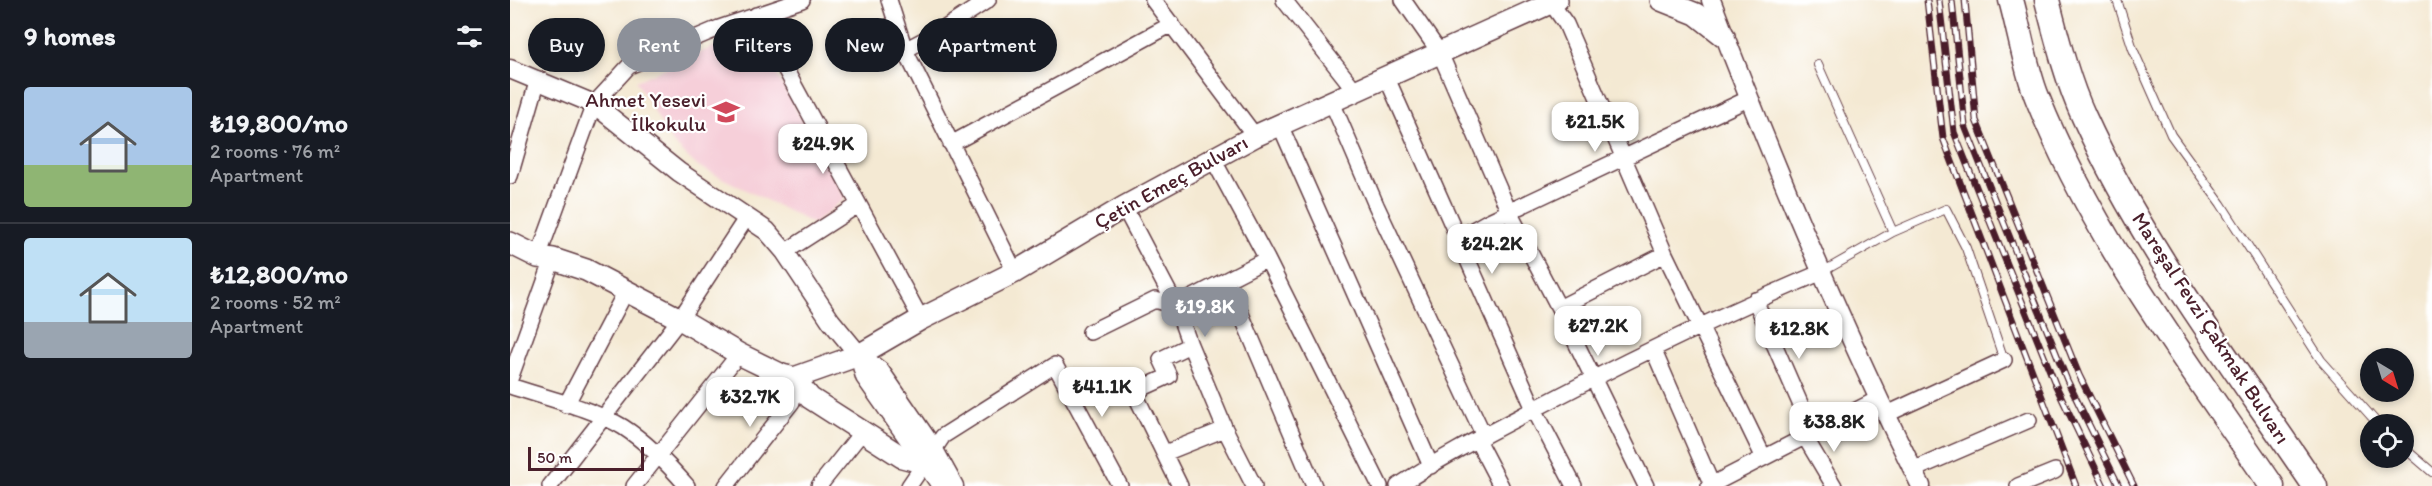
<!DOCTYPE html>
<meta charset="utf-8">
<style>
:root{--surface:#171b24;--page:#20242c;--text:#f1f3f6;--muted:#9ea1a6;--line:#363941;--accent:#8c9099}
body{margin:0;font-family:Itim,sans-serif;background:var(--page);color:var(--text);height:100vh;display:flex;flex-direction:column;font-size:22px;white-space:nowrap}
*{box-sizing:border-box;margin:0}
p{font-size:20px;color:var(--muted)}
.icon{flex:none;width:33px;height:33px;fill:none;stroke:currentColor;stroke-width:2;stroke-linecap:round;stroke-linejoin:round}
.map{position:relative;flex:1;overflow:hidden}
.side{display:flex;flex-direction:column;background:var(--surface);width:510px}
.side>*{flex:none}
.guide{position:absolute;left:18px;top:18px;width:570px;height:54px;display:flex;gap:12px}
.needle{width:39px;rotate:142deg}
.buttons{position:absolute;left:1850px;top:348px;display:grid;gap:12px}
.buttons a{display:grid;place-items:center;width:54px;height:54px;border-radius:50%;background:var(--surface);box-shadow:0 3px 9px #0003;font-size:30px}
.scale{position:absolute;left:18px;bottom:15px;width:116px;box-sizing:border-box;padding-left:6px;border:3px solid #4a1f2b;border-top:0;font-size:16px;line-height:21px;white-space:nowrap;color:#4a1f2b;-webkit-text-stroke:4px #fff;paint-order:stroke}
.price{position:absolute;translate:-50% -51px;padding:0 14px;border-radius:12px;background:#fff;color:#222;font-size:20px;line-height:39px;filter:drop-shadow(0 2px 3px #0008)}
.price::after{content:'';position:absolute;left:50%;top:36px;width:18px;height:14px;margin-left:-9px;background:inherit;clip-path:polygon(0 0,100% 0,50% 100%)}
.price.active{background:var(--accent);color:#fff}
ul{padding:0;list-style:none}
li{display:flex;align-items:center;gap:18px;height:150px;padding:0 24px}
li+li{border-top:2px solid var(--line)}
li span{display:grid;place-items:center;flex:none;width:168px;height:120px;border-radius:6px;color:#555}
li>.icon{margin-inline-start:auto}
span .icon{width:72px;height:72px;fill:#fffc;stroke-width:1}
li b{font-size:26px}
h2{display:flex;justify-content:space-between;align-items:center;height:72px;padding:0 24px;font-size:26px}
.pill{padding:0 21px;border-radius:27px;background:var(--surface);box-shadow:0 3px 9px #0003;font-size:21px;line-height:54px}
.pill.active{background:var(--accent);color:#fff}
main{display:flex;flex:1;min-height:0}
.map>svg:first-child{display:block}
</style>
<main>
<section class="side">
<h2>9 homes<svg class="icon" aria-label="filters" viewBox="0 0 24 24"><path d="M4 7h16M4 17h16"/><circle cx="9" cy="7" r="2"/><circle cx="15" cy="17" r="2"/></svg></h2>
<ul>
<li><span style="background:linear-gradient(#a9c7e8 65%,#8fb573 0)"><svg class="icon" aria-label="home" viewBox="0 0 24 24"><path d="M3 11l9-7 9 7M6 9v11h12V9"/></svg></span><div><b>₺19,800/mo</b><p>2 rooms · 76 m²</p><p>Apartment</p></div></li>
<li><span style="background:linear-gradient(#bfe0f5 70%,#9aa5b1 0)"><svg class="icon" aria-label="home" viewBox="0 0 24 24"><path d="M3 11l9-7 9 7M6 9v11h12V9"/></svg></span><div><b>₺12,800/mo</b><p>2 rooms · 52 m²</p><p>Apartment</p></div></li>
</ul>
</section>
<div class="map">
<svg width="1922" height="486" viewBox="0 0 1922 486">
<rect width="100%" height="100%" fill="#fff"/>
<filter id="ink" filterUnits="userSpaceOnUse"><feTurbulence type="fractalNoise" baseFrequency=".0167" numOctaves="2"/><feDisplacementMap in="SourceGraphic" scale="12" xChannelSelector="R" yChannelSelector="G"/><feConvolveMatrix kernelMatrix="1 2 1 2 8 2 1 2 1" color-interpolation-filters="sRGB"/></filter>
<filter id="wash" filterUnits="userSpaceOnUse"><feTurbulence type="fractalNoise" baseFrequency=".008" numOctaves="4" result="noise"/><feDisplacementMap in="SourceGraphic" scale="24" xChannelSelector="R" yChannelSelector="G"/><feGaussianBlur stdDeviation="1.35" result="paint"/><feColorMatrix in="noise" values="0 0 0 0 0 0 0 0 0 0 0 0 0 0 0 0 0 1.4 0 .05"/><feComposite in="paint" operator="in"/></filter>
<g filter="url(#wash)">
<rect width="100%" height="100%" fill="#f4e9d3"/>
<path fill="#f6cfd9" d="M242,30L335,198L304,224L186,165L162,142L126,81Z"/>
</g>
<g filter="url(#ink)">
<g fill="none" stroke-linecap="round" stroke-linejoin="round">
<defs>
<path id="service" d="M1607,0L1623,49L1661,135L1711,204L1811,360L1868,424
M1308,65L1383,232
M1312,272L1383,232L1436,209L1456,248L1494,360
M1893,447L1922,472"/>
<path id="minor" d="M379,0L395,50L505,272
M643,0L745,136
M774,0L844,89
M893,0L930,53L999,212L1049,308L1136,486
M1039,0L1056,24L1155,254L1254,458
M246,15L411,319
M395,50L429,32L478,0
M876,76L1024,409L1064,486
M821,100L866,205L974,436
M770,125L921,466
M441,144L662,24
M703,159L757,259L870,486
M0,176L28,79
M614,207L666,306L680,345L715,429L744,486
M947,239L977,222L1240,98
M275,252L348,205
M28,257L84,104L119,66L209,28L292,0
M717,281L804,486
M1245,300L1303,433
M1049,308L1155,254
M580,332L645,300L666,306L757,259
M1143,349L1202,485
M0,379L43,259
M0,386C33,397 84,409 113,427C138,443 158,464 177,486
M56,405L116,291
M1375,415L1494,360
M1295,437L1324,486
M967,440L991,486
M655,453L715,429
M1403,470L1519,420
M40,486L170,319L237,217
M124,486L229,354
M216,486L282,402L284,378
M309,486L352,432
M399,486L433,436L545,365L610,486
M670,486L624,392L659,376L651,359L680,345
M888,486C930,458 975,435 1019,412C1115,361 1212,314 1312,272
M1199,486L1368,399
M1508,486L1545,471"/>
<path id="tertiary" d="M1201,0C1264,165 1332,328 1411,486
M0,69L84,104L169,172L257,231L275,252L321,321L349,355L370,371L423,448L444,486
M349,355L355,377L428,481L435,486"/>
<path id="secondary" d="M1151,0L1186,14L1214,36
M0,243L28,257L43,259L76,270L170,319L229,354L272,375L284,378L300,398L392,457L415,463
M284,378L349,355L411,319L505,272L614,207L745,136L1047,0"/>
<path id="primary" d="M1501,0C1510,32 1515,67 1527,97C1583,238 1677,361 1762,486
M1537,0C1547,39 1557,80 1574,117C1634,249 1724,366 1805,486"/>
</defs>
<use href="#service" stroke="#643d44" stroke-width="10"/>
<use href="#minor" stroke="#643d44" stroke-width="18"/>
<use href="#tertiary" stroke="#643d44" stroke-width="21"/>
<use href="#secondary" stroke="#643d44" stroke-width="24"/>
<use href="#primary" stroke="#643d44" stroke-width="27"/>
<use href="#service" stroke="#fff" stroke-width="8"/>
<use href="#minor" stroke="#fff" stroke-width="15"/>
<use href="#tertiary" stroke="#fff" stroke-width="18"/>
<use href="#secondary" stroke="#fff" stroke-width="21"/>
<use href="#primary" stroke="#fff" stroke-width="24"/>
<defs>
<path id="rail" d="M1417,0L1433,138L1566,486
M1429,0L1444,132L1546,386L1594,486
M1442,0L1455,126L1557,380L1609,486
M1455,0L1466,120L1569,375L1624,486"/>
</defs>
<use href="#rail" stroke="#4a1f2b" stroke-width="7"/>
<use href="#rail" stroke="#fff" stroke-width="4.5" stroke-dasharray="14" stroke-linecap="butt"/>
</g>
</g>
<defs>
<symbol id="school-bare" viewBox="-9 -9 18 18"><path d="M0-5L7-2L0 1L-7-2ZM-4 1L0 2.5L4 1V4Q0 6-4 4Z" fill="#d1495b" stroke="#fff" stroke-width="2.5" paint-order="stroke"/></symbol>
</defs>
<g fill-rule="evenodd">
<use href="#school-bare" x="197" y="93" width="38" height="38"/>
</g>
<g text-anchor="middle" stroke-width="4.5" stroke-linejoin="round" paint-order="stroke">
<g font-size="21" fill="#4a1f2b" stroke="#fff" text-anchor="end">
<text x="196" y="107">Ahmet Yesevi<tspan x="196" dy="24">İlkokulu</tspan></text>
</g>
<g font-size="21" fill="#4a1f2b" stroke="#fff">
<text transform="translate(661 182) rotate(-29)" y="7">Çetin Emeç Bulvarı</text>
<text transform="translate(1701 328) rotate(57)" y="7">Mareşal Fevzi Çakmak Bulvarı</text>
</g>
</g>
</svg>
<div class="buttons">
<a><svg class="needle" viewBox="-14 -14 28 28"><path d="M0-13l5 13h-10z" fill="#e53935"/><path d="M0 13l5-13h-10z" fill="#9ea1a6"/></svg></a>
<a><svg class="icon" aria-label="locate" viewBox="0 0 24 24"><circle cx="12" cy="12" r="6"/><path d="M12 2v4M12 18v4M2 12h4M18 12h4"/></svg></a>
</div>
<div class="scale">50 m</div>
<b class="price" style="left:1085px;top:153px">₺21.5K</b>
<b class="price" style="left:313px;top:175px">₺24.9K</b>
<b class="price" style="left:982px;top:275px">₺24.2K</b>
<b class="price active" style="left:695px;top:338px">₺19.8K</b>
<b class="price" style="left:1088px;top:357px">₺27.2K</b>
<b class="price" style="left:1289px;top:360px">₺12.8K</b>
<b class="price" style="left:592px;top:418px">₺41.1K</b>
<b class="price" style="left:240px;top:428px">₺32.7K</b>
<b class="price" style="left:1324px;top:453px">₺38.8K</b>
<div class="guide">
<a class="pill">Buy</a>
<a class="pill active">Rent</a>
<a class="pill">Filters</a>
<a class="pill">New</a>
<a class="pill">Apartment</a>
</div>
</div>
</main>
